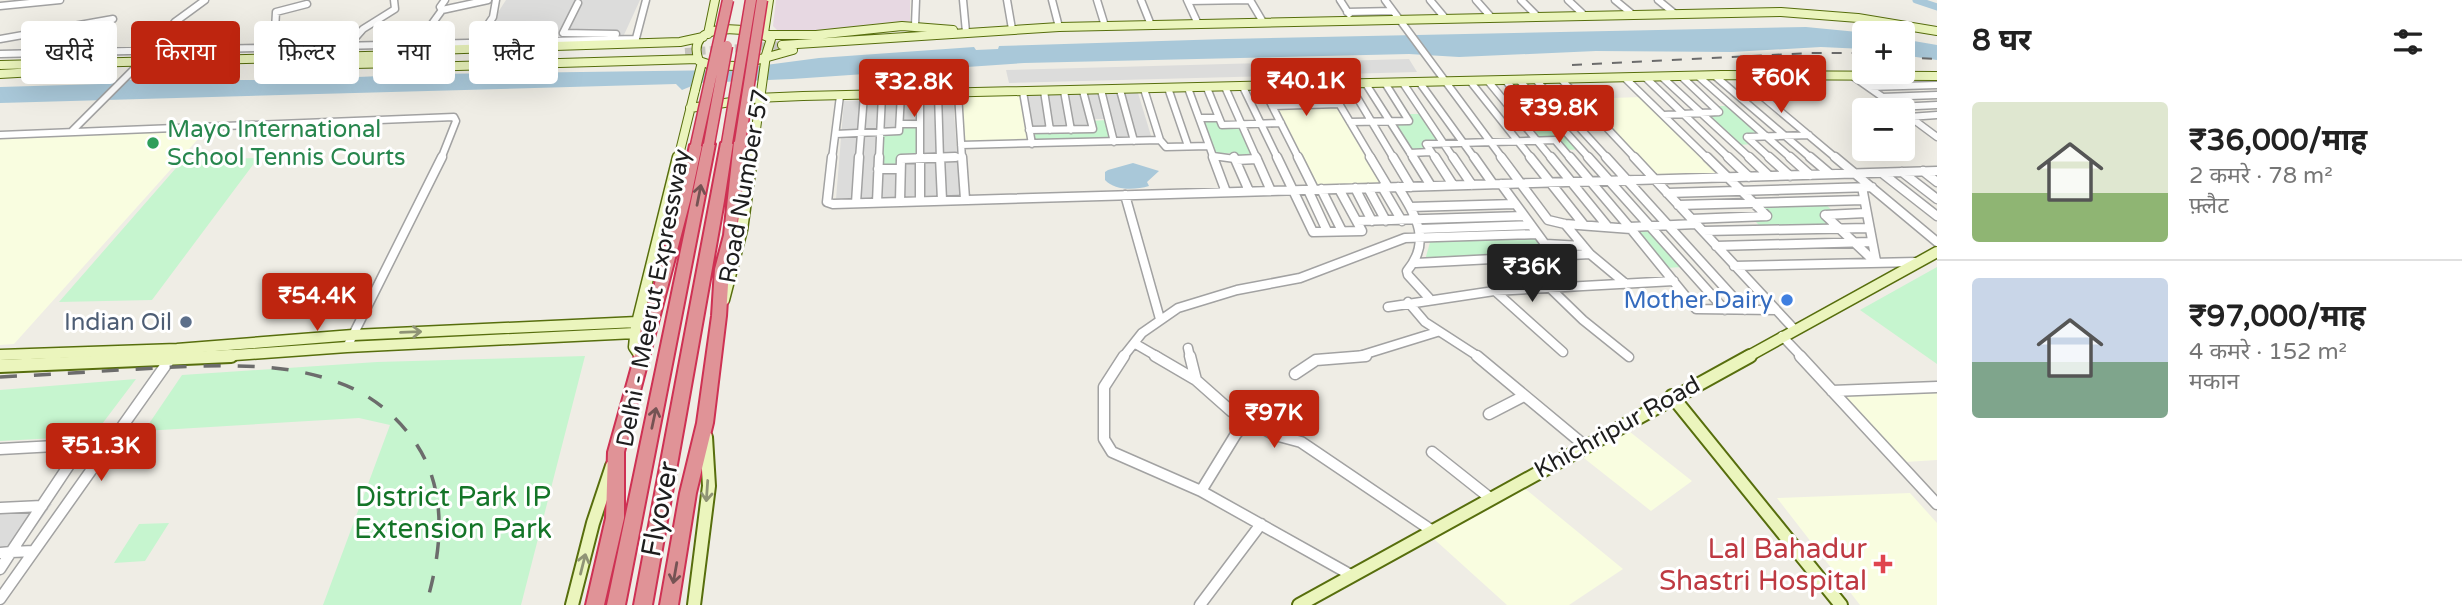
<!DOCTYPE html>
<html lang="hi">
<meta charset="utf-8">
<style>
:root{--surface:#fff;--page:#f6f6f6;--text:#222;--muted:#767676;--line:#e0e0e0;--accent:#be250f}
body{margin:0;font-family:"Varela Round","Noto Sans Devanagari",sans-serif;background:var(--page);color:var(--text);height:100vh;display:flex;flex-direction:column;font-size:26px;white-space:nowrap}
*{box-sizing:border-box;margin:0}
p{font-size:23px;color:var(--muted)}
.icon{flex:none;width:38px;height:38px;fill:none;stroke:currentColor;stroke-width:2;stroke-linecap:round;stroke-linejoin:round}
.map{position:relative;flex:1;overflow:hidden}
.panel{display:flex;flex-direction:column;background:var(--surface);width:525px}
.panel>*{flex:none}
.guide{position:absolute;left:21px;top:21px;width:665px;height:63px;display:flex;gap:14px}
.buttons{position:absolute;left:1852px;top:21px;display:grid;gap:14px}
.buttons a{display:grid;place-items:center;width:63px;height:63px;border-radius:7px;background:var(--surface);box-shadow:0 7px 28px #0002;font-size:35px}
.price{position:absolute;translate:-50% -60px;padding:0 16px;border-radius:7px;background:var(--accent);color:#fff;font-size:23px;line-height:46px;filter:drop-shadow(0 2px 4px #0008)}
.price::after{content:'';position:absolute;left:50%;top:42px;width:21px;height:16px;margin-left:-10px;background:inherit;clip-path:polygon(0 0,100% 0,50% 100%)}
.price.selected{background:#222;color:#fff}
ul{padding:0;list-style:none}
li{display:flex;align-items:center;gap:21px;height:175px;padding:0 35px}
li+li{border-top:2px solid var(--line)}
li span{display:grid;place-items:center;flex:none;width:196px;height:140px;border-radius:7px;color:#555}
li>.icon{margin-inline-start:auto}
span .icon{width:84px;height:84px;fill:#fffc;stroke-width:1}
li b{font-size:30px}
h2{display:flex;justify-content:space-between;align-items:center;height:84px;padding:0 35px;font-size:30px}
.pill{padding:0 24px;border-radius:7px;background:var(--surface);box-shadow:0 7px 28px #0002;font-size:24px;line-height:63px}
.pill.selected{background:var(--accent);color:#fff}
main{display:flex;flex:1;min-height:0}
.map>svg:first-child{display:block}
</style>
<main>
<div class="map">
<svg width="1937" height="605" viewBox="0 0 1937 605">
<rect width="100%" height="100%" fill="#efede5"/>
<path fill="#dcdcdb" d="M506,0H640L623,37L480,40Z
M1409,59L1417,72L1009,83L1006,70Z
M1138,93L1152,139L1116,140L1110,119H1088L1089,127L1032,129L1027,95Z
M953,98L960,195L836,199L844,101Z
M52,504L0,576V507Z"/>
<path fill="#e7d8e2" d="M776,0H910V23L780,33L773,26Z"/>
<path fill="#f9fde0" d="M1021,95L1028,142L965,143L961,96Z
M1642,97L1721,175L1655,177L1582,99Z
M1336,106L1381,184L1316,186L1277,108Z
M207,129L14,344L0,345V137Z
M1937,393V460L1905,462L1844,396Z
M1625,428L1692,481L1651,511L1580,455Z
M1523,487L1623,569L1569,605H1507L1434,539Z
M1910,493L1937,523V605H1860L1777,498Z"/>
<path fill="#c6f5cf" d="M1715,106H1730L1763,135H1745L1754,144L1737,145L1704,114H1722Z
M1514,111H1530L1536,118L1555,117L1583,149L1566,150L1557,140H1538Z
M1407,114H1422L1439,142L1423,143L1428,151H1412L1393,122L1412,121Z
M1202,119H1217L1220,126H1240L1254,158H1237L1234,153L1215,154Z
M1107,120L1112,141L1034,143L1032,131L1094,130L1092,121Z
M902,125H919V158H899V168L880,169L881,134L901,133Z
M258,158L152,300L59,302L183,160Z
M1824,203L1835,213H1822L1836,227L1763,229L1752,218L1770,217L1758,204Z
M1632,228H1651L1684,267L1664,268Z
M1536,236L1545,248L1581,247L1585,253L1425,260L1431,239Z
M1937,267V364L1860,310Z
M585,356L521,605H323L390,425L359,418L144,431L182,375L377,362Z
M136,379L93,436L0,441V390Z
M169,523L145,561L114,563L139,524Z"/>
<path fill="#a9c8d9" d="M1806,27L1868,33H1864V49L1821,47L1732,52L1596,51L1459,57L1409,54L1024,63L792,79L699,83L682,90L676,84L0,103V87L101,84L113,80H283L431,74L728,70L819,58L974,47L976,50L998,49L999,46L1226,39Z
M1902,39L1937,45V60L1902,55Z
M1133,163L1159,171L1147,182L1149,186C1135,190 1115,191 1105,180V172L1108,170Z"/>
<g fill="none" stroke-linecap="round" stroke-linejoin="round">
<path stroke="#a9c8d9" stroke-width="7" d="M1916,0L1937,7"/>
<path stroke="#c5c4bd" stroke-width="8" stroke-dasharray="8 4.5" stroke-linecap="butt" d="M685,52L782,45"/>
<defs>
<path id="street-far2" d="M963,0L966,32
M1007,0L1012,29
M1052,0L1059,27
M1097,0L1105,26
M1141,0L1151,25
M1187,0L1198,24
M1340,0L1349,14
M1385,0L1503,159
M1430,0L1445,18
M1476,0L1491,17
M1521,0L1537,16
M1568,0L1584,15
M1615,0L1632,14
M1658,0L1674,13
M1188,1L1250,0L1263,22
M578,3L563,33L616,34
M0,6L60,0
M442,10L440,7L445,0
M1347,12L1393,11
M915,25L916,0
M0,39L113,19
M476,42L493,17L496,0
M635,42L646,0
M348,46L363,29L395,9L394,0
M416,46L442,10L488,0
M274,48L276,12L307,4
M73,53L85,31
M0,54L636,39
M141,62L175,22L205,0
M1681,76L1719,112
M1698,76L1792,159
M1715,76L1812,159
M1738,76L1837,159
M1645,77L1730,159
M1662,77L1751,159
M1854,77L1901,110
M1625,78L1708,159
M1561,79L1636,159
M1519,80L1590,159
M1536,80L1608,159
M1470,81L1532,159
M1488,81L1552,159
M1506,81L1536,117
M1403,83L1454,159
M1420,83L1475,159
M1349,84L1394,159
M1366,84L1414,159
M1328,85L1372,159
M1262,86L1299,159
M1225,87L1257,159
M1243,87L1278,159
M1869,87L1937,85
M1168,88L1188,146
M1188,88L1214,159
M1207,88L1222,125L1281,123
M1101,90L1114,142
M1120,90L1134,141
M1044,91L1050,130
M1064,91L1071,130
M1023,92L1032,144
M958,93L962,159
M920,94V159
M938,94L940,159
M1882,97L1937,95
M1272,106L1339,104
M1896,107L1937,105
M1902,111L1937,137
M1664,115L1719,112
M1909,117L1937,115
M1199,118H1219
M1350,122L1409,121L1385,83
M901,124H920
M1029,130L1093,129L1083,91
M72,131L135,68
M836,134L899,131L901,94
M0,135L454,117L456,121L441,159
M1747,137L1809,135
M1747,137L1771,159
M1160,140L1166,147L1209,146
M961,145L1160,140L1144,89
M1410,153L1431,152
M1213,156L1235,159
M832,159L840,96
M859,159L864,95
M879,159L882,95
M901,159L962,157
M1436,159L1426,144L1555,140L1571,159"/>
<path id="street-far1" d="M832,157L827,202L833,204L1937,171
M920,157V201
M940,157L942,200
M962,157L965,199
M1213,157L1226,192
M1234,157L1249,191
M1256,157L1271,191
M1277,157L1313,232L1362,231L1339,189
M1298,157L1314,189
M1370,157L1388,187
M1393,157L1411,187
M1413,157L1431,186
M1435,157L1453,185
M1453,157L1472,185
M1474,157L1493,184
M1501,157L1548,220L1565,224L1631,229L1696,309L1776,310
M1530,157L1584,225
M1551,157L1608,227
M1570,157L1631,229
M1588,157L1725,310
M1606,157L1745,310
M1634,157L1794,329
M1707,157L1767,216
M1728,157L1749,177
M1749,157L1769,176
M1769,157L1790,176
M1790,157L1810,175
M1810,157L1830,174
M1835,157L1937,242
M1236,160L1257,159
M878,169H900
M1923,171L1937,182
M1902,172L1937,199
M1882,173L1937,216
M1501,184L1545,244L1583,246
M1382,187L1402,221
M1398,187C1416,216 1432,241 1407,271L1408,275L1429,298
M1862,187L1876,261
M1355,188L1372,221
M1368,188L1386,221
M1321,189L1342,231
M1308,190L1327,231
M1667,193L1872,187
M1125,195L1160,319
M900,201L901,159L955,157
M877,202L879,157
M856,203L859,157
M1678,205L1864,200
M1410,207L1515,204
M1825,215L1874,261
M1825,215L1866,213
M1691,219L1767,216
M1357,221L1524,216
M1565,224L1590,254L1626,284
M1629,227L1696,224
M1420,229L1531,225
M1703,231L1869,228
M1716,246L1871,242
M1416,263L1590,254
M1734,266L1917,262
M1550,288L1583,320L1629,357
M1495,291L1563,352
M1408,302L1425,322L1479,357
M1388,307L1494,291L1674,281
M1782,336L1802,357
M1134,343L1158,357
M347,347L442,157
M1188,348L1190,357
M1123,357L1142,333L1178,308L1237,290L1300,278L1405,238L1537,234
M1356,357L1437,332"/>
<path id="street" d="M1124,356L1104,387V439L1112,452L1201,491L1351,575
M1155,356L1196,380L1231,411L1275,435L1301,442L1431,530
M1190,356L1196,380
M1477,356L1584,445
M1800,356L1937,504
M1295,374L1316,360L1366,356
M1832,391L1937,387
M1489,414L1524,396
M0,449L110,443
M1432,452L1490,498
M1201,491L1236,434L1248,420
M0,508L42,506
M11,552L83,444
M11,552L34,551
M0,553L11,552L0,569
M0,599L170,359
M1200,605L1261,524"/>
<path id="secondary-far2" d="M764,33L769,0
M708,34L715,0
M767,35H816L902,26L953,30
M782,45L1059,27L1781,12L1858,18L1937,31
M766,55L771,39C750,26 683,20 699,61L711,65L735,66L793,50
M0,65L405,55L433,50L680,42L703,37
M309,65L399,63L423,67L698,59
M0,74L104,68
M690,108L759,98L803,96L1722,75L1937,76
M678,159L695,90
M752,159L766,55"/>
<path id="secondary-far1" d="M724,300L742,230L752,157
M0,355L177,349L353,335L637,322
M640,356L634,347L636,327L678,157
M207,357L347,347L635,333
M1747,357L1937,252"/>
<path id="secondary" d="M0,366L231,356
M1672,396L1841,605
M572,605L593,523L612,466
M694,605L709,486L706,437
M1299,605L1750,356"/>
<path id="highway" d="M740,139L746,142L736,235L729,269L726,316L713,423L696,493L678,605H660L680,493L697,423L712,316L715,269L724,235L734,142Z
M727,140L733,143L724,201L652,605H634L721,143Z
M709,141L715,144L625,605H607L703,144Z
M696,142L702,145L690,201L624,452V518L604,605H586L606,518L608,452L678,201L690,145Z"/>
</defs>
<use href="#street-far2" stroke="#a2a2a2" stroke-width="9"/>
<use href="#street-far1" stroke="#a2a2a2" stroke-width="11"/>
<use href="#street" stroke="#a2a2a2" stroke-width="13"/>
<use href="#secondary-far2" stroke="#576e0d" stroke-width="10"/>
<use href="#secondary-far1" stroke="#576e0d" stroke-width="13"/>
<use href="#secondary" stroke="#576e0d" stroke-width="16"/>
<use href="#highway" stroke="#ce3153" stroke-width="4"/>
<use href="#street-far2" stroke="#fff" stroke-width="6"/>
<use href="#street-far1" stroke="#fff" stroke-width="8"/>
<use href="#street" stroke="#fff" stroke-width="10"/>
<use href="#secondary-far2" stroke="#ebf5bd" stroke-width="8"/>
<use href="#secondary-far1" stroke="#ebf5bd" stroke-width="10"/>
<use href="#secondary" stroke="#ebf5bd" stroke-width="12"/>
<use href="#highway" fill="#e09397" fill-rule="evenodd"/>
<path stroke="#6c6c6c" stroke-width="2" stroke-dasharray="10 10" stroke-linecap="butt" d="M1902,57L1937,59
M1572,65L1811,53H1864"/>
<path stroke="#6c6c6c" stroke-width="3.5" stroke-dasharray="17 17" stroke-linecap="butt" d="M0,377C58,374 116,370 175,367C228,365 286,363 337,382C366,392 390,410 409,434C449,484 443,547 426,605"/>
<defs>
<path id="secondary-bridge" d="M695,90L701,66"/>
<path id="highway-bridge" d="M740,142L762,0
M727,143L751,0
M709,144L727,46
M696,145L728,0"/>
</defs>
<use href="#secondary-bridge" stroke="#576e0d" stroke-width="10" stroke-linecap="butt"/>
<use href="#highway-bridge" stroke="#ce3153" stroke-width="13" stroke-linecap="butt"/>
<use href="#secondary-bridge" stroke="#ebf5bd" stroke-width="8"/>
<use href="#highway-bridge" stroke="#e09397" stroke-width="10"/>
</g>
<defs><path id="oneway-shaft" d="M-6 0H5M1.5-3L5.5 0L1.5 3" fill="none" stroke-width="1.6" stroke-linecap="round" stroke-linejoin="round" transform="scale(1.75)"/></defs>
<g stroke="#755354">
<use href="#oneway-shaft" transform="translate(699 195) rotate(-79)"/>
<use href="#oneway-shaft" transform="translate(654 418) rotate(-78)"/>
<use href="#oneway-shaft" transform="translate(675 573) rotate(100)"/>
</g>
<g stroke="#8f9475">
<use href="#oneway-shaft" transform="translate(411 332) rotate(-2)"/>
<use href="#oneway-shaft" transform="translate(707 491) rotate(94)"/>
<use href="#oneway-shaft" transform="translate(583 564) rotate(-76)"/>
</g>
<circle fill="#2e9e5b" stroke="#fff" stroke-width="2.5" cx="153" cy="143" r="7"/>
<circle fill="#3f7fe0" stroke="#fff" stroke-width="2.5" cx="1787" cy="300" r="7"/>
<circle fill="#5c6f8a" stroke="#fff" stroke-width="2.5" cx="186" cy="322" r="7"/>
<path fill="#e0444e" stroke="#fff" stroke-width="2.5" d="M1879.5 553.5h7v7h7v7h-7v7h-7v-7h-7v-7h7z"/>
<g text-anchor="middle" stroke-width="6" stroke-linejoin="round" paint-order="stroke">
<g font-size="24" fill="#27864d" stroke="#fff" text-anchor="start">
<text x="167" y="137">Mayo International<tspan x="167" dy="28">School Tennis Courts</tspan></text>
</g>
<g font-size="24" fill="#1e1e1e" stroke="#fff">
<text transform="translate(744 186) rotate(-80)" y="8">Road Number 57</text>
<text transform="translate(653 298) rotate(-79)" y="8">Delhi - Meerut Expressway</text>
<text transform="translate(1617 427) rotate(-29)" y="8">Khichripur Road</text>
</g>
<g font-size="24" fill="#366cbe" stroke="#fff" text-anchor="end">
<text x="1773" y="308">Mother Dairy</text>
</g>
<g font-size="24" fill="#4e5e75" stroke="#fff" text-anchor="end">
<text x="172" y="330">Indian Oil</text>
</g>
<g font-size="28" fill="#147528" stroke="#fff">
<text x="453" y="506">District Park IP<tspan x="453" dy="32">Extension Park</tspan></text>
</g>
<g font-size="28" fill="#1e1e1e" stroke="#fff">
<text transform="translate(659 509) rotate(-79)" y="10">Flyover</text>
</g>
<g font-size="28" fill="#be3a42" stroke="#fff" text-anchor="end">
<text x="1867" y="558">Lal Bahadur<tspan x="1867" dy="32">Shastri Hospital</tspan></text>
</g>
</g>
</svg>
<div class="buttons">
<a>+</a>
<a>−</a>
</div>
<b class="price" style="left:1781px;top:115px">₹60K</b>
<b class="price" style="left:1306px;top:118px">₹40.1K</b>
<b class="price" style="left:914px;top:119px">₹32.8K</b>
<b class="price" style="left:1559px;top:145px">₹39.8K</b>
<b class="price selected" style="left:1532px;top:304px">₹36K</b>
<b class="price" style="left:317px;top:333px">₹54.4K</b>
<b class="price" style="left:1274px;top:450px">₹97K</b>
<b class="price" style="left:101px;top:483px">₹51.3K</b>
<div class="guide">
<a class="pill">खरीदें</a>
<a class="pill selected">किराया</a>
<a class="pill">फ़िल्टर</a>
<a class="pill">नया</a>
<a class="pill">फ़्लैट</a>
</div>
</div>
<section class="panel">
<h2>8 घर<svg class="icon" aria-label="filters" viewBox="0 0 24 24"><path d="M4 7h16M4 17h16"/><circle cx="9" cy="7" r="2"/><circle cx="15" cy="17" r="2"/></svg></h2>
<ul>
<li><span style="background:linear-gradient(#dfe7d0 65%,#8fb573 0)"><svg class="icon" aria-label="home" viewBox="0 0 24 24"><path d="M3 11l9-7 9 7M6 9v11h12V9"/></svg></span><div><b>₹36,000/माह</b><p>2 कमरे · 78 m²</p><p>फ़्लैट</p></div></li>
<li><span style="background:linear-gradient(#c9d6e8 60%,#7fa58c 0)"><svg class="icon" aria-label="home" viewBox="0 0 24 24"><path d="M3 11l9-7 9 7M6 9v11h12V9"/></svg></span><div><b>₹97,000/माह</b><p>4 कमरे · 152 m²</p><p>मकान</p></div></li>
</ul>
</section>
</main>
